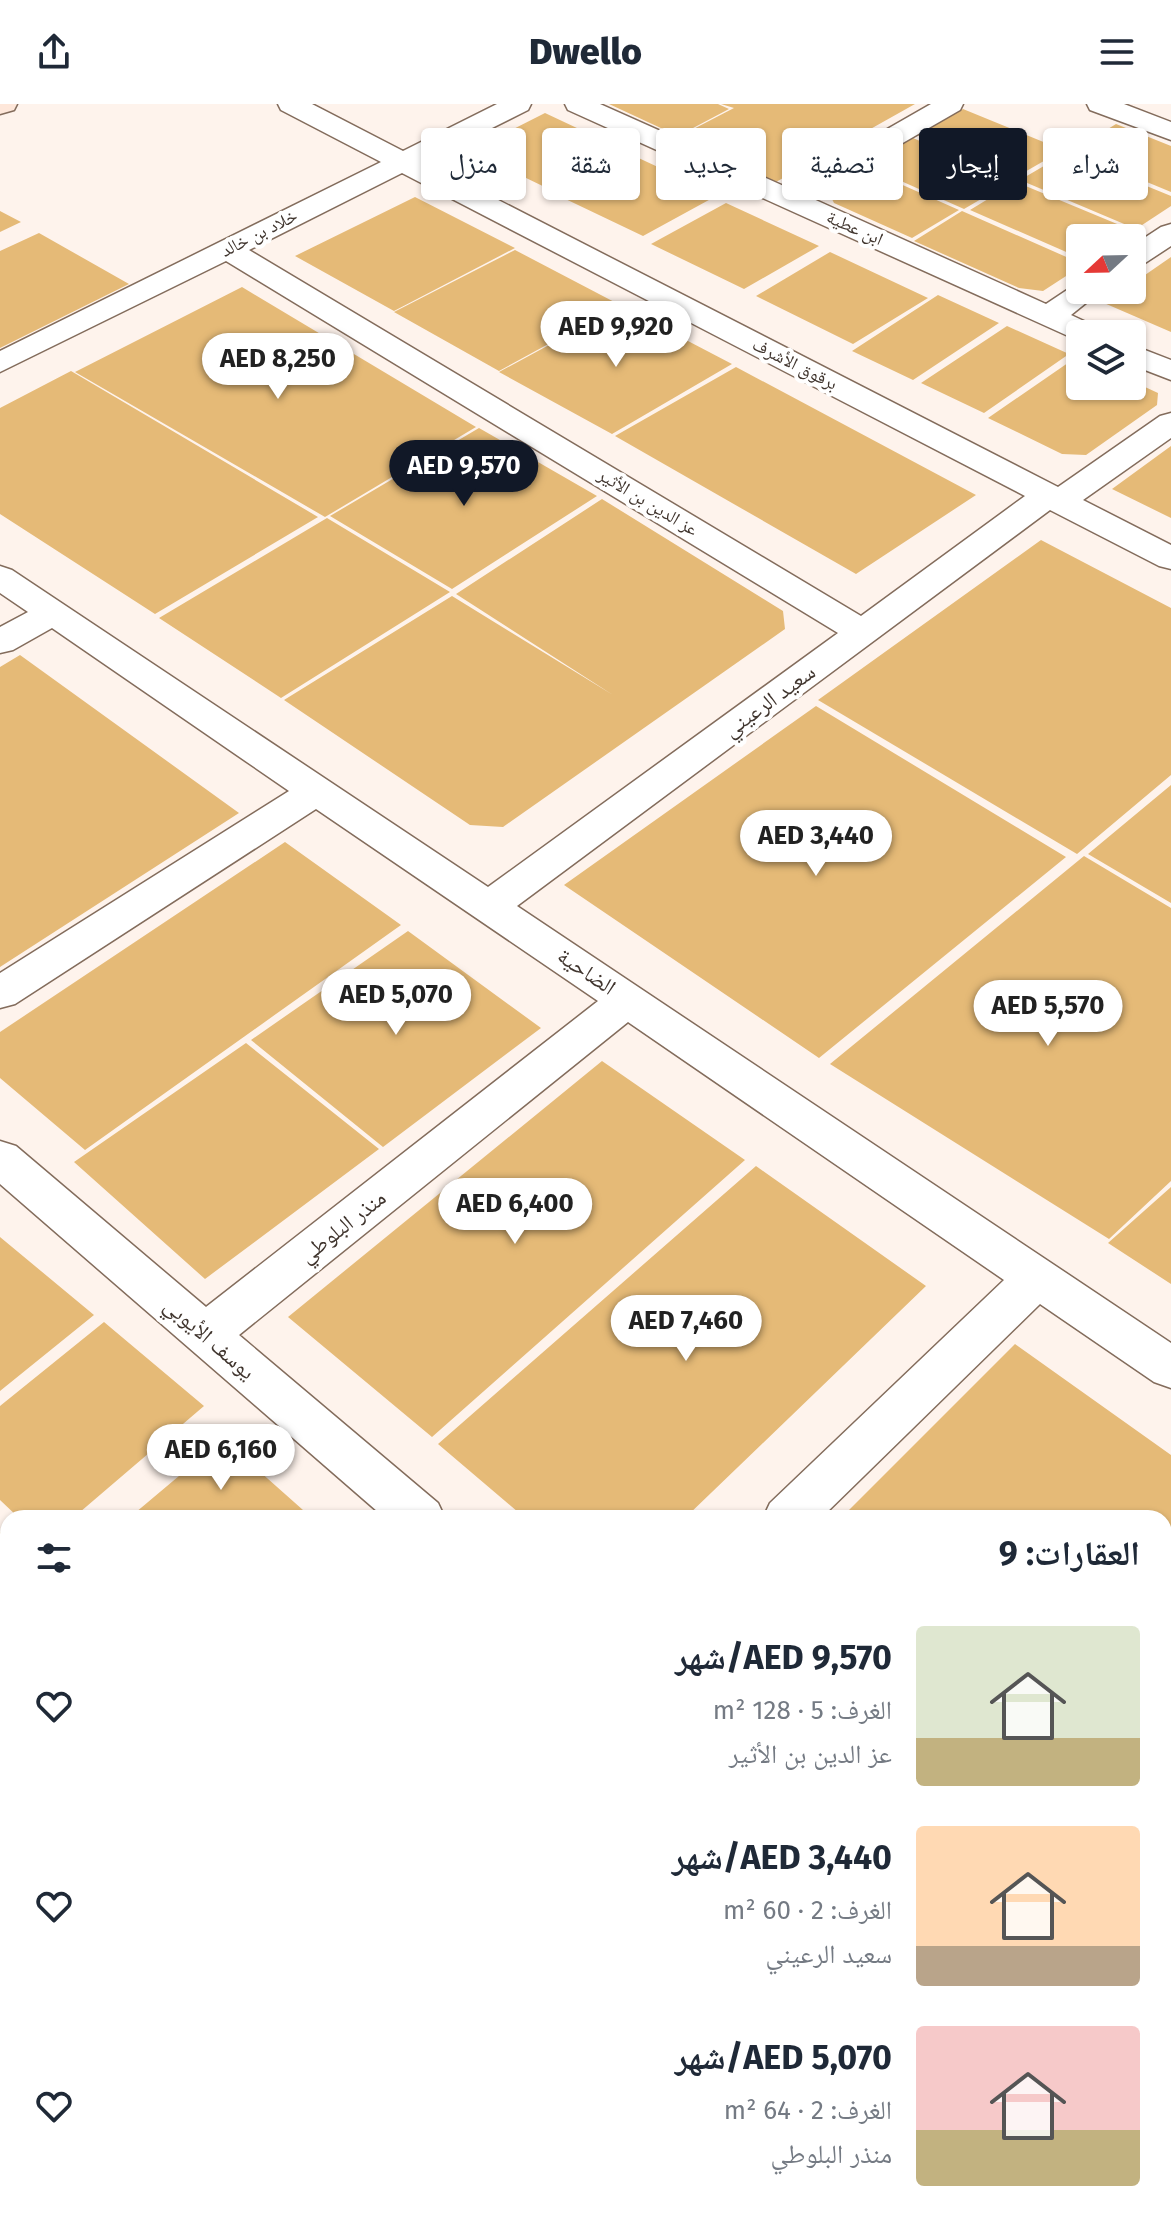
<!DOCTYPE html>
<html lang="ar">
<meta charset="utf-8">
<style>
:root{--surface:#fff;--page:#f2f2f3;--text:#1f2937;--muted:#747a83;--accent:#111827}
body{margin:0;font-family:"Fira Sans","Noto Naskh Arabic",sans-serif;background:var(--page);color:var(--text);direction:rtl;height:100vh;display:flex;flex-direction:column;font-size:30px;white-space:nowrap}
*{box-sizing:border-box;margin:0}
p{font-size:26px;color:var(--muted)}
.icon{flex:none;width:44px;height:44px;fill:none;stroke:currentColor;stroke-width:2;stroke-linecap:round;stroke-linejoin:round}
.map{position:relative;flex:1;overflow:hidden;direction:ltr}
.panel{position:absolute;left:0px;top:1406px;width:1172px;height:714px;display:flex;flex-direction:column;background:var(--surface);border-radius:24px 24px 0 0;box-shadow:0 2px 6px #0004;direction:rtl}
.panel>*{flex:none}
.top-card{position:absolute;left:24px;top:24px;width:1124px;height:72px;direction:rtl;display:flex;gap:16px}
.needle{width:52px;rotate:248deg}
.fabs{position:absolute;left:1066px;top:120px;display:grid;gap:16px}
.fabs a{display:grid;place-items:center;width:80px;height:80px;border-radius:8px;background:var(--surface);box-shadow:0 2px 6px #0004;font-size:40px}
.price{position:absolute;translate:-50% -68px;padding:0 18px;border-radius:28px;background:#fff;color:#222;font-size:26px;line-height:52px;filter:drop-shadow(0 2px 4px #0008)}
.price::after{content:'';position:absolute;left:50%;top:48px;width:24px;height:18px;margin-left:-12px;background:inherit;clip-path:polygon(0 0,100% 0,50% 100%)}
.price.selected{background:var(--accent);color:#fff}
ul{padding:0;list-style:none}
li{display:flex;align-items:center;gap:24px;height:200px;padding:0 32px}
li span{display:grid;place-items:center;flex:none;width:224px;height:160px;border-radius:8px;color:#555}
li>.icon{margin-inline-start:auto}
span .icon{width:96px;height:96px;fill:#fffc;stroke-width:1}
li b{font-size:34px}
h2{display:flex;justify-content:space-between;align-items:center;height:96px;padding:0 32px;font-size:34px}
.tag{padding:0 28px;border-radius:8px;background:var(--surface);box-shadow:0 2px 6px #0004;font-size:28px;line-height:72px}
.tag.selected{background:var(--accent);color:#fff}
header{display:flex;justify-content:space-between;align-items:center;height:104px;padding:0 32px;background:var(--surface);font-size:36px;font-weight:800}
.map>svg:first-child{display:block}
</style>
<header><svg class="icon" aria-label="menu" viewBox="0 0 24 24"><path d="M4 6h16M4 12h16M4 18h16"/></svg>Dwello<svg class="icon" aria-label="share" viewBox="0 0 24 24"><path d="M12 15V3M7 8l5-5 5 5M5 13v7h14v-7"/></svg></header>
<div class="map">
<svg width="1171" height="2119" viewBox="0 0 1171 2119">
<rect width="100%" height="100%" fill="#fef3ec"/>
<path fill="#e5ba77" d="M609,0H718L729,5L678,32Z
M721,0H915L776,78L678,33L734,4Z
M963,5L1063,46L1016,73L917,31Z
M545,9L628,48L553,87L470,47Z
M1116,20L1171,42V88L1072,47Z
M913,34L1012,77L964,105L865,61Z
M1066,49L1171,92V102L1136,125L1020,76Z
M630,50L718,91L643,132L555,90Z
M862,63L959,106L912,134L834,99L826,83Z
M1016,78L1134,127L1124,134H1080V154L970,106Z
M415,93L515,144L394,207L295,152Z
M726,99L819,142L744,185L651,140Z
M0,107L21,118L0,128Z
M962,107L1080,159V163L1043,187L1019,184L914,137Z
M39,129L129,180L0,244V147Z
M515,146L620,201L499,267L394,208Z
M830,148L928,194L853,240L756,192Z
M1171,153V228L1104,199L1123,186H1132V180Z
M242,183L476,323L325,413L75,268Z
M938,191L999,219L913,276L852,247Z
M621,202L732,260L612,330L499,268Z
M1007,222L1069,250L984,309L921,279Z
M1078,252L1080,282H1132V277L1158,289L1157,301L1086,351L1062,350L988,314Z
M736,263L976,391L856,470L615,332Z
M71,267L318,413L155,510L0,410V304Z
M479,324L597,392L452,485L330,412Z
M1171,342V414L1112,385Z
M602,395L783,507L785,525L503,723L470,721L284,596L452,492L613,591L456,490Z
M327,414L450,488L281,594L159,514Z
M1041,436L1171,504V671L1077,750L818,596Z
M20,551L239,709L0,863V563Z
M816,602L1066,753L819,954L564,781Z
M1171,681V799L1088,750Z
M285,738L401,821L85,1046L0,974V928Z
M1084,752L1171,804V1077L1109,1135L830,960Z
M408,827L541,924L383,1043L251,936Z
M246,939L379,1045L205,1175L74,1058Z
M602,957L745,1056L432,1333L288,1213Z
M756,1062L926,1182L685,1414H525L438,1340Z
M1171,1083V1180L1108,1139Z
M0,1133L94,1211L0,1287Z
M104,1218L204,1302L73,1414H19L0,1396V1302Z
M1015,1240L1171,1351V2076L1164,2086V1414H841Z
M223,1335L312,1414H129Z
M0,1428L8,1435V1614L0,1621Z
M8,1627V1827L0,1818V1634Z
M172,2112H804L811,2119H165Z
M877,2112H1145L1140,2119H884Z"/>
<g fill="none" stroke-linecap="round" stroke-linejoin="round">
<defs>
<path id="street" d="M278,0H312L403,47L497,0H531L528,6L424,58L1058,383L1160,312L1171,309V334L1083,396L1171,441V465L1159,462L1050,406L517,802L1171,1239V1284L1154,1278L1040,1200L821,1414H763L770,1399L1004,1176L628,918L239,1231L438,1399L445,1414H385L0,1080V1037L16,1042L206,1203L598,897L316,705L15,900L0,904V869L289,687L52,524L13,546L0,549V523L28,508L0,489V462L12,466L488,783L838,529L226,157L0,268V247L381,58L281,6ZM402,69L1025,392L861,512L249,146Z
M565,0H600L786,83L931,0H963L960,6L809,93L1046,200L1076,180L1080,179V186H1102L1071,211L1099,224L1103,230H1080V237L1077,236L568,6Z
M1087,0H1124L1171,18V36L1090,6Z
M1171,120V142L1142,161L1132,164V142L1161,123Z
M1132,241L1171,256V276L1132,261Z
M0,1898L8,1901V1965L0,1962Z
M36,2112H101L99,2119H33Z"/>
<path id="secondary" d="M0,0H17L14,6L0,10Z"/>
</defs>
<use href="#street" stroke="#836c5c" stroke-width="3"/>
<use href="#secondary" stroke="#836c5c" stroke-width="3"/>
<use href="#street" fill="#fff" fill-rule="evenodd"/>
<use href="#secondary" fill="#fee7da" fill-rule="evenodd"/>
</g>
<g text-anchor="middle" stroke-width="8" stroke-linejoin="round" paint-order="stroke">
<g font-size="18" fill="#40352e" stroke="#fff">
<text transform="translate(855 124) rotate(24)" y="6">ابن عطية</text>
<text transform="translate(259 129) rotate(-27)" y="6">خلاد بن خالد</text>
<text transform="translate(795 260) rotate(27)" y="6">برقوق الأشرف</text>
<text transform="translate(648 398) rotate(31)" y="6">عز الدين بن الأثير</text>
</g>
<g font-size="22" fill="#40352e" stroke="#fff">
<text transform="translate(769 596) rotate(-36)" y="8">سعيد الرعيني</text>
<text transform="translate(587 867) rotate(34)" y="8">الضاحية</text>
<text transform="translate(342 1122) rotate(-38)" y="8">منذر البلوطي</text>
<text transform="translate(210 1234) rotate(41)" y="8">يوسف الأيوبي</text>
</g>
</g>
</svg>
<div class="fabs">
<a><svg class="needle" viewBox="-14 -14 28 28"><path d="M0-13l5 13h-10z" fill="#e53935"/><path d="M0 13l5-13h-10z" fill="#747a83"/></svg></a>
<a><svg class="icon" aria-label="layers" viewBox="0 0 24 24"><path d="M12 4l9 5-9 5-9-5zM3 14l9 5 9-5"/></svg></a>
</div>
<b class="price" style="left:616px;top:265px">AED 9,920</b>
<b class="price" style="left:278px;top:297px">AED 8,250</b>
<b class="price selected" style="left:464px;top:404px">AED 9,570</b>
<b class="price" style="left:816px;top:774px">AED 3,440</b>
<b class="price" style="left:396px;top:933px">AED 5,070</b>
<b class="price" style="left:1048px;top:944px">AED 5,570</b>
<b class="price" style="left:515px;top:1142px">AED 6,400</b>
<b class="price" style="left:686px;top:1259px">AED 7,460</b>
<b class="price" style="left:221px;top:1388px">AED 6,160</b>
<div class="top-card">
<a class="tag">شراء</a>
<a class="tag selected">إيجار</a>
<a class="tag">تصفية</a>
<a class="tag">جديد</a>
<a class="tag">شقة</a>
<a class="tag">منزل</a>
</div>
<section class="panel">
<h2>العقارات: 9<svg class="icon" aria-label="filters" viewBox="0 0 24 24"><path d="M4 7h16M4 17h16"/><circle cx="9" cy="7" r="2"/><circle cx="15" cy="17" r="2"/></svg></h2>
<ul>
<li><span style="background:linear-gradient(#dfe7d0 70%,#c2b280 0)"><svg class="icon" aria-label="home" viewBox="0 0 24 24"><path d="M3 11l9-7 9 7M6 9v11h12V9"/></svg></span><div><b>AED 9,570/شهر</b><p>الغرف: 5 · 128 m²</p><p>عز الدين بن الأثير</p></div><svg class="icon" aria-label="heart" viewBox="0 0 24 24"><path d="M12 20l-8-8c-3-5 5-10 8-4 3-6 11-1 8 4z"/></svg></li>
<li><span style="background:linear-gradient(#ffd9b3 75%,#b9a48a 0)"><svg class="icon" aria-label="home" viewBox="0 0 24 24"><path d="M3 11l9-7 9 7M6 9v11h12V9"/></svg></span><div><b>AED 3,440/شهر</b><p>الغرف: 2 · 60 m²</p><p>سعيد الرعيني</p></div><svg class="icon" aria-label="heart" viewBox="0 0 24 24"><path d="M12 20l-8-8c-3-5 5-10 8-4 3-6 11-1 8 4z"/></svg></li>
<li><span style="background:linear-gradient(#f6c9c9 65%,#c2b280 0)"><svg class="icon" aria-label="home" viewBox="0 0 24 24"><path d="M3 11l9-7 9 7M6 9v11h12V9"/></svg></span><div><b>AED 5,070/شهر</b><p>الغرف: 2 · 64 m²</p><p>منذر البلوطي</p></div><svg class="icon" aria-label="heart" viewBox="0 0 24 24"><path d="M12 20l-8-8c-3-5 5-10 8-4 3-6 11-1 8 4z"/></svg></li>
</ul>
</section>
</div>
